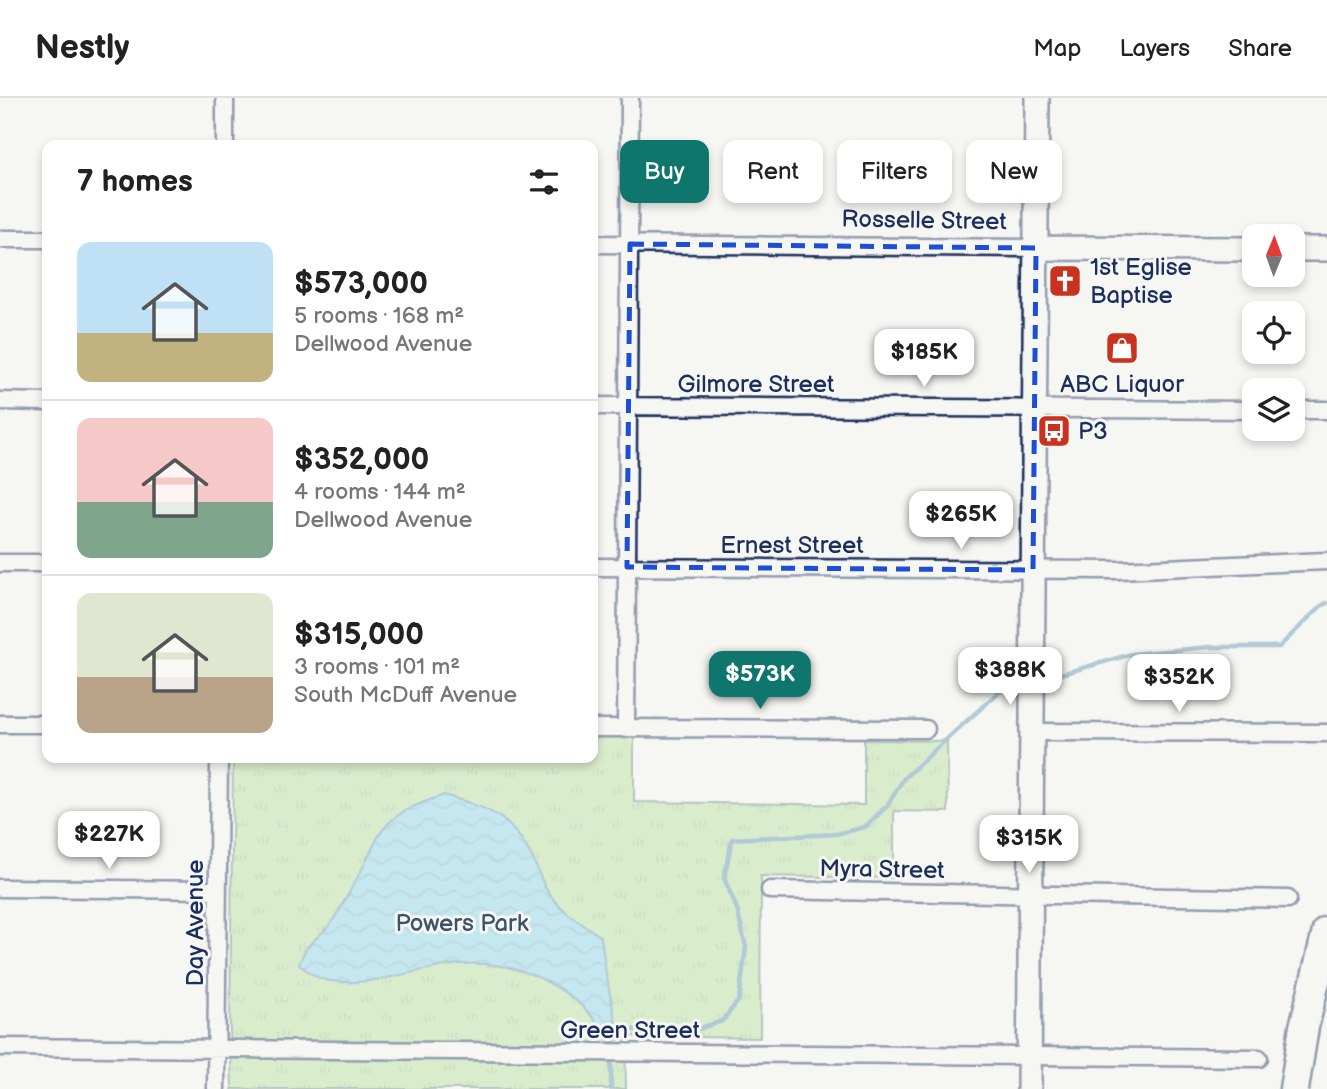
<!DOCTYPE html>
<meta charset="utf-8">
<style>
:root{--surface:#fff;--page:#f6f6f6;--text:#222;--muted:#767676;--line:#e0e0e0;--accent:#0f766e}
body{margin:0;font-family:"Balsamiq Sans",sans-serif;background:var(--page);color:var(--text);height:100vh;display:flex;flex-direction:column;font-size:26px;white-space:nowrap}
*{box-sizing:border-box;margin:0}
p{font-size:23px;color:var(--muted)}
.icon{flex:none;width:38px;height:38px;fill:none;stroke:currentColor;stroke-width:2;stroke-linecap:round;stroke-linejoin:round}
.map{position:relative;flex:1;overflow:hidden}
.side{position:absolute;left:42px;top:42px;width:556px;height:623px;display:flex;flex-direction:column;background:var(--surface);border-radius:14px;box-shadow:0 4px 10px #0003}
.side>*{flex:none}
.guide{position:absolute;left:620px;top:42px;width:602px;height:63px;display:flex;gap:14px}
.needle{width:46px;rotate:1deg}
.fabs{position:absolute;left:1242px;top:126px;display:grid;gap:14px}
.fabs a{display:grid;place-items:center;width:63px;height:63px;border-radius:14px;background:var(--surface);box-shadow:0 4px 10px #0003;font-size:35px}
.price{position:absolute;translate:-50% -60px;padding:0 16px;border-radius:14px;background:#fff;color:#222;font-size:23px;line-height:46px;filter:drop-shadow(0 2px 4px #0008)}
.price::after{content:'';position:absolute;left:50%;top:42px;width:21px;height:16px;margin-left:-10px;background:inherit;clip-path:polygon(0 0,100% 0,50% 100%)}
.price.selected{background:var(--accent);color:#fff}
ul{padding:0;list-style:none}
li{display:flex;align-items:center;gap:21px;height:175px;padding:0 35px}
li+li{border-top:2px solid var(--line)}
li span{display:grid;place-items:center;flex:none;width:196px;height:140px;border-radius:14px;color:#555}
li>.icon{margin-inline-start:auto}
span .icon{width:84px;height:84px;fill:#fffc;stroke-width:1}
li b{font-size:30px}
h2{display:flex;justify-content:space-between;align-items:center;height:84px;padding:0 35px;font-size:30px}
.tag{padding:0 24px;border-radius:14px;background:var(--surface);box-shadow:0 4px 10px #0003;font-size:24px;line-height:63px}
.tag.selected{background:var(--accent);color:#fff}
header{display:flex;align-items:center;gap:42px;box-sizing:border-box;height:98px;padding:0 35px;background:var(--surface);border-bottom:2px solid var(--line)}
header strong{font-size:33px}
nav{display:flex;gap:38px;margin-inline-start:auto;font-size:24px}
.map>svg:first-child{display:block}
</style>
<header>
<strong>Nestly</strong>
<nav><a>Map</a><a>Layers</a><a>Share</a></nav>
</header>
<div class="map">
<svg width="1327" height="991" viewBox="0 0 1327 991">
<defs>
<pattern id="park-tufts" width="24" height="20" patternUnits="userSpaceOnUse" patternTransform="scale(1.75)"><rect width="24" height="20" fill="#b5e2a1"/><path d="M3 7l-1-3M5 7V3M7 7l1-3M15 17l-1-3M17 17v-4M19 17l1-3" fill="none" stroke="#9bc28d"/></pattern>
<pattern id="water-waves" width="16" height="10" patternUnits="userSpaceOnUse" patternTransform="scale(1.75)"><rect width="16" height="10" fill="#8bd4ec"/><path d="M0 5q4-4 8 0t8 0" fill="none" stroke="#77b6cd"/></pattern>
</defs>
<rect width="100%" height="100%" fill="#f6f6f2"/>
<filter id="ink" filterUnits="userSpaceOnUse"><feTurbulence type="fractalNoise" baseFrequency=".0143" numOctaves="2"/><feDisplacementMap in="SourceGraphic" scale="14" xChannelSelector="R" yChannelSelector="G"/><feConvolveMatrix kernelMatrix="1 2 1 2 8 2 1 2 1" color-interpolation-filters="sRGB"/></filter>
<g filter="url(#ink)">
<path fill="url(#park-tufts)" stroke="#688880" stroke-width="2" d="M593,639H634V704L864,707V642L947,643L948,714L894,713V780L761,778L760,940L625,938L626,991H232L230,933L233,660H593Z"/>
<path fill="url(#water-waves)" stroke="#5e92b3" stroke-width="2" d="M444,697C487,710 510,716 532,759C538,771 541,783 548,794C560,813 583,826 601,839L606,876L619,941L610,945C582,893 523,862 464,866C417,868 369,893 322,881C314,879 306,871 299,867C306,842 318,843 331,825C343,807 353,788 363,769C372,753 377,735 391,723C406,709 425,704 444,697Z"/>
<g fill="none" stroke-linecap="round" stroke-linejoin="round">
<path stroke="#5e92b3" stroke-width="4.5" d="M1051,579L1132,556L1210,549H1279L1321,508L1327,505
M612,949L618,932H695L722,923L739,902L746,849L737,811L724,780L732,741L836,736L865,729L887,708L904,680L1013,581
M611,991V965"/>
<defs>
<path id="street" d="M225,47V0
M0,141H47
M593,146L1036,150
M0,303L47,304
M593,308L1255,312
M1293,312H1327
M0,465H47
M593,469L1117,472L1327,463
M0,626H47
M593,630L926,631
M626,631L630,0
M1032,634L1327,635
M0,790L218,792
M770,792L1288,801
M0,949L1259,960
M216,991L219,660"/>
<path id="secondary" d="M1036,150L1255,151
M1293,151H1327
M1029,991L1037,0"/>
<path id="highway" d="M1294,991L1304,929L1327,833"/>
</defs>
<use href="#street" stroke="#1b2f5e" stroke-width="21"/>
<use href="#secondary" stroke="#1b2f5e" stroke-width="28"/>
<use href="#highway" stroke="#1b2f5e" stroke-width="33"/>
<use href="#street" stroke="#f6f6f2" stroke-width="16"/>
<use href="#secondary" stroke="#f6f6f2" stroke-width="23"/>
<use href="#highway" stroke="#f6f6f2" stroke-width="28"/>
</g>
</g>
<path d="M0 0H1327V991H0ZM630,146L1036,150L1033,472L627,469Z" fill="#f6f6f2" fill-opacity=".55" fill-rule="evenodd"/>
<path fill="none" stroke="#1d4ed8" stroke-width="5" stroke-dasharray="14 9" stroke-linejoin="round" d="M630,146L1036,150L1033,472L627,469Z"/>
<defs>
<symbol id="church-square" viewBox="-11 -11 22 22"><rect x="-9" y="-9" width="18" height="18" rx="4" fill="#c8321e" stroke="#f6f6f2"/><path d="M-1.2-6h2.4v3.5h3.3v2.4h-3.3V6h-2.4V-.1h-3.3v-2.4h3.3Z" fill="#fff"/></symbol>
<symbol id="shop-square" viewBox="-11 -11 22 22"><rect x="-9" y="-9" width="18" height="18" rx="4" fill="#c8321e" stroke="#f6f6f2"/><path d="M-5-2.5h2.3a2.7 3.5 0 0 1 5.4 0H5L5.5 6h-11ZM-1.5-2.5h3a1.5 2.3 0 0 0-3 0Z" fill="#fff"/></symbol>
<symbol id="bus-square" viewBox="-11 -11 22 22"><rect x="-9" y="-9" width="18" height="18" rx="4" fill="#c8321e" stroke="#f6f6f2"/><path d="M-5-6H5V4H4V6H2V4H-2V6H-4V4H-5ZM-3.5-4V0h7V-4ZM-3.5 1.2v1.5H-2V1.2ZM2 1.2v1.5H3.5V1.2Z" fill="#fff"/></symbol>
</defs>
<g fill-rule="evenodd">
<use href="#church-square" x="1046" y="164" width="38" height="38"/>
<use href="#shop-square" x="1103" y="231" width="38" height="38"/>
<use href="#bus-square" x="1035" y="314" width="38" height="38"/>
</g>
<g text-anchor="middle" stroke-width="6" stroke-linejoin="round" paint-order="stroke">
<g font-size="24" fill="#1b2f5e" stroke="#f6f6f2">
<text transform="translate(924 122) rotate(1)" y="8">Rosselle Street</text>
<text x="756" y="294">Gilmore Street</text>
<text x="792" y="455">Ernest Street</text>
<text transform="translate(882 771) rotate(1)" y="8">Myra Street</text>
<text transform="translate(195 825) rotate(-90)" y="8">Day Avenue</text>
<text x="630" y="940">Green Street</text>
</g>
<g font-size="24" fill="#1b2f5e" stroke="#f6f6f2" text-anchor="start">
<text x="1090" y="177">1st Eglise<tspan x="1090" dy="28">Baptise</tspan></text>
<text x="1122" y="294" text-anchor="middle">ABC Liquor</text>
<text x="1078" y="341">P3</text>
</g>
<g font-size="24" fill="#3a536b" stroke="#f6f6f2">
<text x="462" y="833">Powers Park</text>
</g>
</g>
</svg>
<div class="fabs">
<a><svg class="needle" viewBox="-14 -14 28 28"><path d="M0-13l5 13h-10z" fill="#e53935"/><path d="M0 13l5-13h-10z" fill="#767676"/></svg></a>
<a><svg class="icon" aria-label="locate" viewBox="0 0 24 24"><circle cx="12" cy="12" r="6"/><path d="M12 2v4M12 18v4M2 12h4M18 12h4"/></svg></a>
<a><svg class="icon" aria-label="layers" viewBox="0 0 24 24"><path d="M12 4l9 5-9 5-9-5zM3 14l9 5 9-5"/></svg></a>
</div>
<b class="price" style="left:924px;top:291px">$185K</b>
<b class="price" style="left:961px;top:453px">$265K</b>
<b class="price" style="left:1010px;top:609px">$388K</b>
<b class="price selected" style="left:760px;top:613px">$573K</b>
<b class="price" style="left:1179px;top:616px">$352K</b>
<b class="price" style="left:109px;top:773px">$227K</b>
<b class="price" style="left:1029px;top:777px">$315K</b>
<div class="guide">
<a class="tag selected">Buy</a>
<a class="tag">Rent</a>
<a class="tag">Filters</a>
<a class="tag">New</a>
</div>
<section class="side">
<h2>7 homes<svg class="icon" aria-label="filters" viewBox="0 0 24 24"><path d="M4 7h16M4 17h16"/><circle cx="9" cy="7" r="2"/><circle cx="15" cy="17" r="2"/></svg></h2>
<ul>
<li><span style="background:linear-gradient(#bfe0f5 65%,#c2b280 0)"><svg class="icon" aria-label="home" viewBox="0 0 24 24"><path d="M3 11l9-7 9 7M6 9v11h12V9"/></svg></span><div><b>$573,000</b><p>5 rooms · 168 m²</p><p>Dellwood Avenue</p></div></li>
<li><span style="background:linear-gradient(#f6c9c9 60%,#7fa58c 0)"><svg class="icon" aria-label="home" viewBox="0 0 24 24"><path d="M3 11l9-7 9 7M6 9v11h12V9"/></svg></span><div><b>$352,000</b><p>4 rooms · 144 m²</p><p>Dellwood Avenue</p></div></li>
<li><span style="background:linear-gradient(#dfe7d0 60%,#b9a48a 0)"><svg class="icon" aria-label="home" viewBox="0 0 24 24"><path d="M3 11l9-7 9 7M6 9v11h12V9"/></svg></span><div><b>$315,000</b><p>3 rooms · 101 m²</p><p>South McDuff Avenue</p></div></li>
</ul>
</section>
</div>
